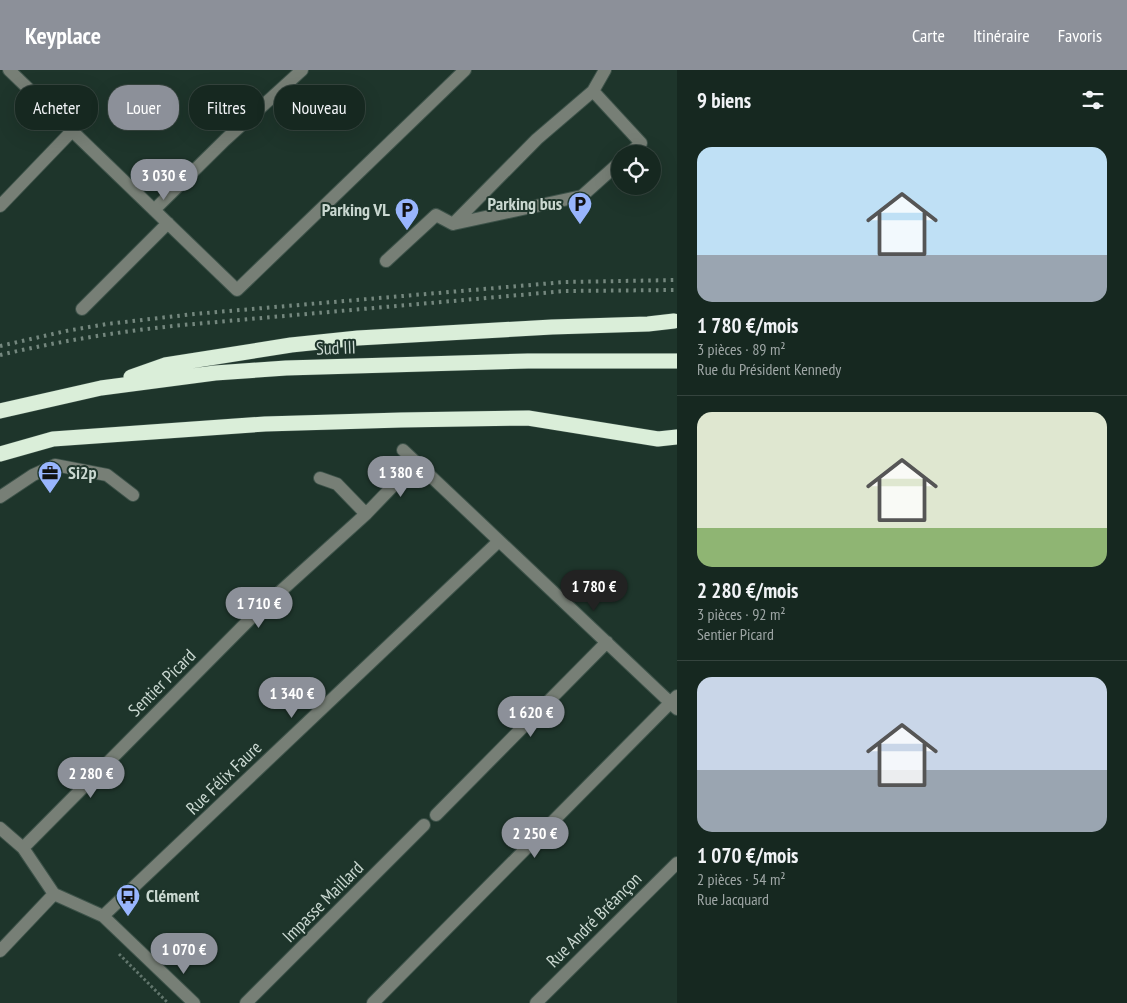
<!DOCTYPE html>
<html lang="fr">
<meta charset="utf-8">
<style>
:root{--surface:#162820;--page:#1f3029;--text:#f1f3f6;--muted:#9ea6a5;--line:#35443e;--accent:#8c9099}
body{margin:0;font-family:"PT Sans Narrow",sans-serif;background:var(--page);color:var(--text);height:100vh;display:flex;flex-direction:column;font-size:19px;white-space:nowrap}
*{box-sizing:border-box;margin:0}
p{font-size:16px;color:var(--muted)}
.icon{flex:none;width:28px;height:28px;fill:none;stroke:currentColor;stroke-width:2;stroke-linecap:round;stroke-linejoin:round}
.map{position:relative;flex:1;overflow:hidden}
.details{display:flex;flex-direction:column;background:var(--surface);width:450px}
.details>*{flex:none}
.hud{position:absolute;left:15px;top:15px;width:475px;height:45px;display:flex;gap:10px}
.fabs{position:absolute;left:611px;top:75px;display:grid;gap:10px}
.fabs a{display:grid;place-items:center;width:50px;height:50px;border-radius:50%;background:var(--surface);box-shadow:0 5px 20px #0002,0 0 0 1px var(--line);font-size:25px}
.price{position:absolute;translate:-50% -42px;padding:0 11px;border-radius:18px;background:var(--accent);color:#fff;font-size:16px;line-height:32px;filter:drop-shadow(0 1px 2px #0008)}
.price::after{content:'';position:absolute;left:50%;top:30px;width:15px;height:11px;margin-left:-8px;background:inherit;clip-path:polygon(0 0,100% 0,50% 100%)}
.price.current{background:#222;color:#fff}
ul{padding:0;list-style:none}
li{display:grid;align-content:center;gap:10px;height:265px;padding:0 20px}
li+li{border-top:1px solid var(--line)}
li span{display:grid;place-items:center;height:155px;border-radius:15px;color:#555}
li>.icon{margin-inline-start:auto}
span .icon{width:90px;height:90px;fill:#fffc;stroke-width:1}
li b{font-size:21px}
h2{display:flex;justify-content:space-between;align-items:center;height:60px;padding:0 20px;font-size:21px}
.pill{padding:0 18px;border-radius:20px;background:var(--surface);box-shadow:0 5px 20px #0002,0 0 0 1px var(--line);font-size:18px;line-height:45px}
.pill.current{background:var(--accent);color:#fff}
header{display:flex;align-items:center;gap:30px;box-sizing:border-box;height:70px;padding:0 25px;background:var(--accent);color:#fff}
header strong{font-size:24px}
nav{display:flex;gap:28px;margin-inline-start:auto;font-size:18px}
main{display:flex;flex:1;min-height:0}
.map>svg:first-child{display:block}
</style>
<header>
<strong>Keyplace</strong>
<nav><a>Carte</a><a>Itinéraire</a><a>Favoris</a></nav>
</header>
<main>
<div class="map">
<svg width="677" height="933" viewBox="0 0 677 933">
<rect width="100%" height="100%" fill="#1e352b"/>
<g fill="none" stroke-linecap="round" stroke-linejoin="round">
<defs>
<path id="minor" d="M9,0L237,220L465,0
M605,0L593,21L537,69L453,154L582,126L620,92
M593,21L641,73L629,84
M0,136L72,61
M154,140L225,70L302,0
M386,191L436,145L453,154
M82,239L168,153
M403,380L677,639
M320,408L337,414L366,444
M0,427L33,405L55,395L107,405L133,425
M436,745L607,572
M0,758L23,778L54,824
M23,778L251,548L366,444L416,392
M54,824L103,846L194,933
M103,846L499,471
M0,881L54,824
M246,933L424,755
M373,933L677,626
M536,933L677,793"/>
<path id="highway" d="M131,307L165,295L291,275L358,268L552,257L648,254L674,251
M0,341L101,318L215,303L286,298L528,291H677
M0,384L53,369L265,354L401,350L528,348L658,369L677,367"/>
</defs>
<use href="#minor" stroke="#3d5249" stroke-width="14"/>
<use href="#highway" stroke="#3d5249" stroke-width="16"/>
<path stroke="#62766d" stroke-width="3" stroke-dasharray="2.5 2.5" stroke-linecap="butt" d="M119,884L168,933"/>
<use href="#minor" stroke="#777f76" stroke-width="12"/>
<use href="#highway" stroke="#daeed9" stroke-width="15"/>
<path stroke="#74877e" stroke-width="4" stroke-dasharray="2.5 5" stroke-linecap="butt" d="M0,276L66,261L107,254L194,244L565,212L677,210
M0,285C64,270 128,260 194,254L565,221L677,220"/>
</g>
<defs>
<symbol id="parking-pin" viewBox="-11 -11 22 30"><path d="M0 17L-7.5 6A9.5 9.5 0 1 1 7.5 6Z" fill="#98b5fd" stroke="#1e352b"/><path d="M-3.5-5.5H1a3.5 3.5 0 0 1 0 7H-1V5.5H-3.5ZM-1-3.4V-.6H.8a1.4 1.4 0 0 0 0-2.8Z" fill="#111"/></symbol>
<symbol id="office-pin" viewBox="-11 -11 22 30"><path d="M0 17L-7.5 6A9.5 9.5 0 1 1 7.5 6Z" fill="#98b5fd" stroke="#1e352b"/><path d="M-6-3h4V-5.5h4V-3h4V5H-6ZM-1-4.5V-3h2v-1.5ZM-6 0V1H6V0Z" fill="#111"/></symbol>
<symbol id="bus-pin" viewBox="-11 -11 22 30"><path d="M0 17L-7.5 6A9.5 9.5 0 1 1 7.5 6Z" fill="#98b5fd" stroke="#1e352b"/><path d="M-5-6H5V4H4V6H2V4H-2V6H-4V4H-5ZM-3.5-4V0h7V-4ZM-3.5 1.2v1.5H-2V1.2ZM2 1.2v1.5H3.5V1.2Z" fill="#111"/></symbol>
</defs>
<g fill-rule="evenodd">
<use href="#parking-pin" x="566" y="120" width="28" height="38"/>
<use href="#parking-pin" x="393" y="126" width="28" height="38"/>
<use href="#office-pin" x="36" y="389" width="28" height="38"/>
<use href="#bus-pin" x="114" y="812" width="28" height="38"/>
</g>
<g text-anchor="middle" stroke-width="4" stroke-linejoin="round" paint-order="stroke">
<g font-size="18" font-weight="bold" fill="#cad8d1" stroke="#1e352b" text-anchor="end">
<text x="562" y="140">Parking bus</text>
<text x="390" y="146">Parking VL</text>
<text x="68" y="409" text-anchor="start">Si2p</text>
<text x="146" y="832" text-anchor="start">Clément</text>
</g>
<g font-size="18" fill="#cad8d1" stroke="#1e352b">
<text transform="translate(336 278) rotate(-2)" y="6">Sud III</text>
<text transform="translate(162 613) rotate(-45)" y="6">Sentier Picard</text>
<text transform="translate(224 708) rotate(-44)" y="6">Rue Félix Faure</text>
<text transform="translate(323 832) rotate(-45)" y="6">Impasse Maillard</text>
<text transform="translate(594 850) rotate(-45)" y="6">Rue André Bréançon</text>
</g>
</g>
</svg>
<div class="fabs">
<a><svg class="icon" aria-label="locate" viewBox="0 0 24 24"><circle cx="12" cy="12" r="6"/><path d="M12 2v4M12 18v4M2 12h4M18 12h4"/></svg></a>
</div>
<b class="price" style="left:164px;top:131px">3 030 €</b>
<b class="price" style="left:401px;top:428px">1 380 €</b>
<b class="price current" style="left:594px;top:542px">1 780 €</b>
<b class="price" style="left:259px;top:559px">1 710 €</b>
<b class="price" style="left:292px;top:649px">1 340 €</b>
<b class="price" style="left:531px;top:668px">1 620 €</b>
<b class="price" style="left:91px;top:729px">2 280 €</b>
<b class="price" style="left:535px;top:789px">2 250 €</b>
<b class="price" style="left:184px;top:905px">1 070 €</b>
<div class="hud">
<a class="pill">Acheter</a>
<a class="pill current">Louer</a>
<a class="pill">Filtres</a>
<a class="pill">Nouveau</a>
</div>
</div>
<section class="details">
<h2>9 biens<svg class="icon" aria-label="filters" viewBox="0 0 24 24"><path d="M4 7h16M4 17h16"/><circle cx="9" cy="7" r="2"/><circle cx="15" cy="17" r="2"/></svg></h2>
<ul>
<li><span style="background:linear-gradient(#bfe0f5 70%,#9aa5b1 0)"><svg class="icon" aria-label="home" viewBox="0 0 24 24"><path d="M3 11l9-7 9 7M6 9v11h12V9"/></svg></span><div><b>1 780 €/mois</b><p>3 pièces · 89 m²</p><p>Rue du Président Kennedy</p></div></li>
<li><span style="background:linear-gradient(#dfe7d0 75%,#8fb573 0)"><svg class="icon" aria-label="home" viewBox="0 0 24 24"><path d="M3 11l9-7 9 7M6 9v11h12V9"/></svg></span><div><b>2 280 €/mois</b><p>3 pièces · 92 m²</p><p>Sentier Picard</p></div></li>
<li><span style="background:linear-gradient(#c9d6e8 60%,#9aa5b1 0)"><svg class="icon" aria-label="home" viewBox="0 0 24 24"><path d="M3 11l9-7 9 7M6 9v11h12V9"/></svg></span><div><b>1 070 €/mois</b><p>2 pièces · 54 m²</p><p>Rue Jacquard</p></div></li>
</ul>
</section>
</main>
